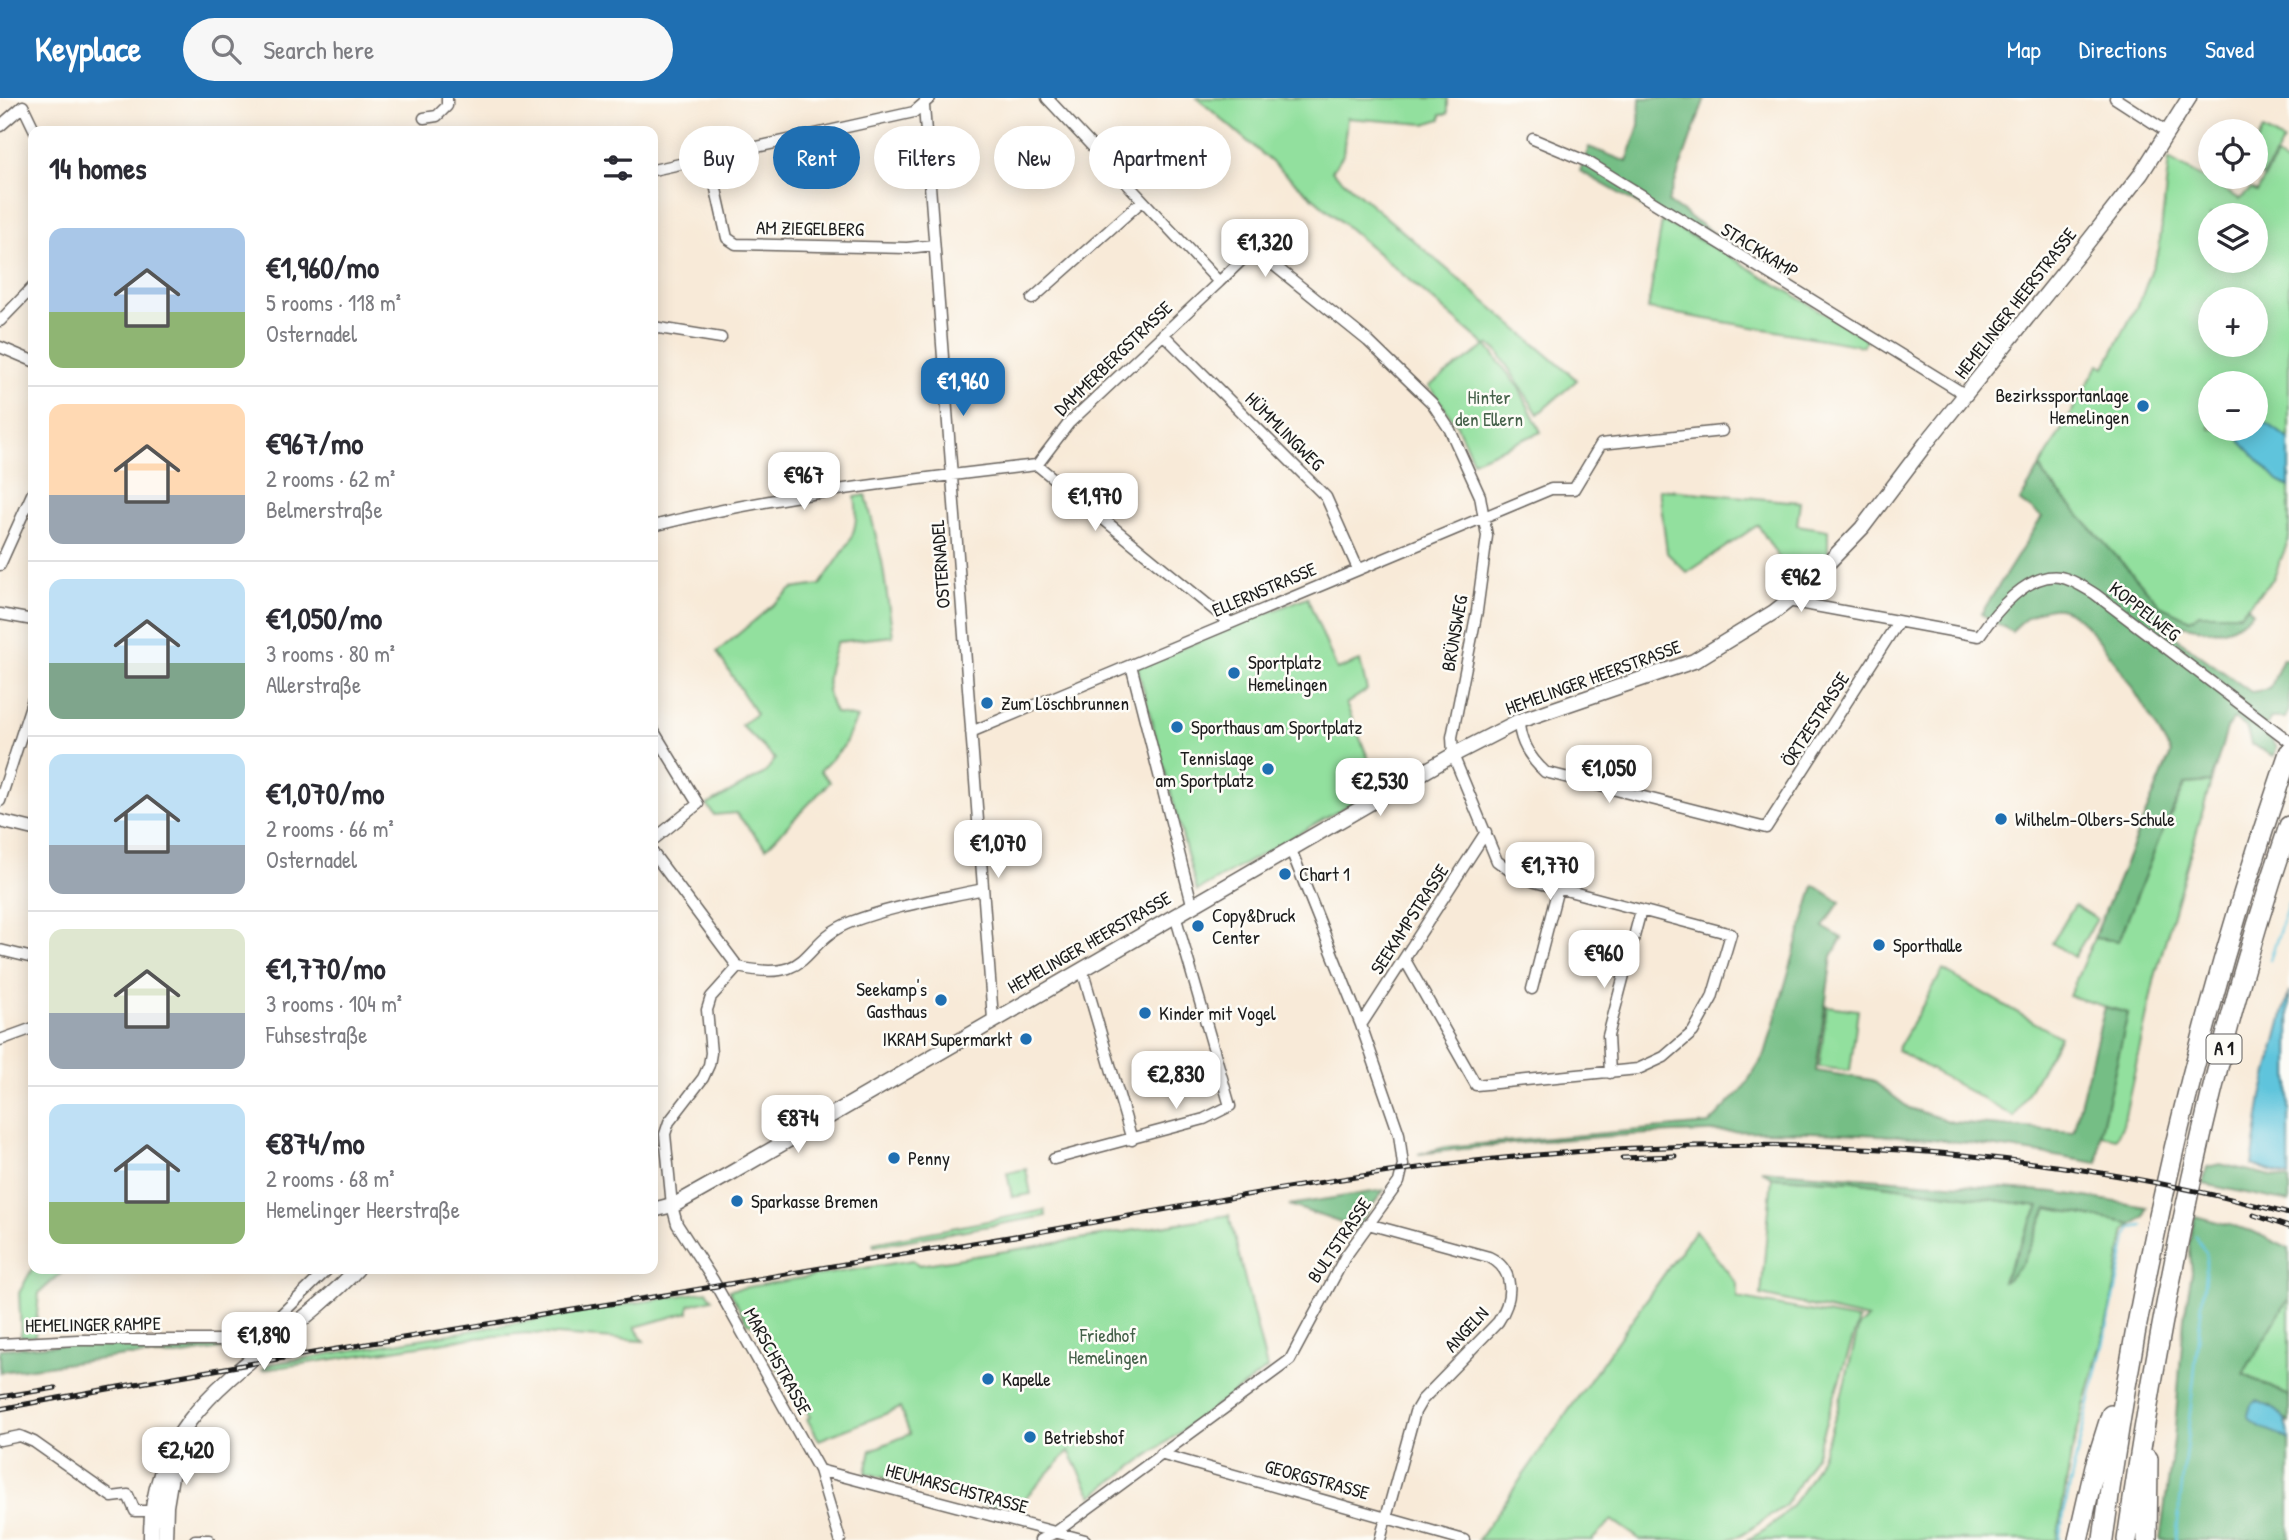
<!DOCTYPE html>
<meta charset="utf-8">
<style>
:root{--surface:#fff;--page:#f7f7f7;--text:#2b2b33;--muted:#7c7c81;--line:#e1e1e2;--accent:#1f6fb2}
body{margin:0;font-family:"Patrick Hand",sans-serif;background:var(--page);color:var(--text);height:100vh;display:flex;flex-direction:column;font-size:26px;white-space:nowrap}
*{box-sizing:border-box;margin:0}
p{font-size:23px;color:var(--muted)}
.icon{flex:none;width:38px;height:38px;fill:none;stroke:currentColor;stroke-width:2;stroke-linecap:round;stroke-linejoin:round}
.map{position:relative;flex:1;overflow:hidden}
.drawer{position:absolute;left:28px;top:28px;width:630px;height:1148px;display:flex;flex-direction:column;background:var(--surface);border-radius:14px;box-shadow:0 4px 18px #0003}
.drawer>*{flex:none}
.top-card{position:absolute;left:679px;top:28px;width:665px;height:63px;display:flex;gap:14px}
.fabs{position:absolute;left:2198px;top:21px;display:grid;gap:14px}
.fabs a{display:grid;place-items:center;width:70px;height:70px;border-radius:50%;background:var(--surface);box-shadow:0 4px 18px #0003;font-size:35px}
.price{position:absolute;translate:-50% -60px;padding:0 16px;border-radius:14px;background:#fff;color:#222;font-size:23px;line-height:46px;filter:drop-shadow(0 2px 4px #0008)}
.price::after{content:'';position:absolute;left:50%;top:42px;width:21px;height:16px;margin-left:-10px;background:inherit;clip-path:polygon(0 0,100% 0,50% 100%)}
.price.on{background:var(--accent);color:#fff}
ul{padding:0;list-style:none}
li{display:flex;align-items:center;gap:21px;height:175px;padding:0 21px}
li+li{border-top:2px solid var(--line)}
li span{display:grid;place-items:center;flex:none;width:196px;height:140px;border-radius:14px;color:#555}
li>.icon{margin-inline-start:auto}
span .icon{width:84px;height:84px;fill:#fffc;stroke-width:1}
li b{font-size:30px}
h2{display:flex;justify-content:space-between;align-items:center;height:84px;padding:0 21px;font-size:30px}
.chip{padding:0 24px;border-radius:32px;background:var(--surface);box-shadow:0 4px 18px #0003;font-size:24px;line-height:63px}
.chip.on{background:var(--accent);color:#fff}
header{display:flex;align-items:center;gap:42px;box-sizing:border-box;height:98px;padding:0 35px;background:var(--accent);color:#fff}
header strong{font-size:33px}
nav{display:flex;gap:38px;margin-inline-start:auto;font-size:24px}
.search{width:490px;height:63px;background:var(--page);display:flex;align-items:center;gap:18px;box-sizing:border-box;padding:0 24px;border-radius:38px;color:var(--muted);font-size:26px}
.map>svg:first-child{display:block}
</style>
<header>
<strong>Keyplace</strong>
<div class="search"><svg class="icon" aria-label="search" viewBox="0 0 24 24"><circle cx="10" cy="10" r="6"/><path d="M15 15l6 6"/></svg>Search here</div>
<nav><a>Map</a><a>Directions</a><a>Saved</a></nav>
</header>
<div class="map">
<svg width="2289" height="1442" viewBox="0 0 2289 1442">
<rect width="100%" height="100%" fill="#fdfcf7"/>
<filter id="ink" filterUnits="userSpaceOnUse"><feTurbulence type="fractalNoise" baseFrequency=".0143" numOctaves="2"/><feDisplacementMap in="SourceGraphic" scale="14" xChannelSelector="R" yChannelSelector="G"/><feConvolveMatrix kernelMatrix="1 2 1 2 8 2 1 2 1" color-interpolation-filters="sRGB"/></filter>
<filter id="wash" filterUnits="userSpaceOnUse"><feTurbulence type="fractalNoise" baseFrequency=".00686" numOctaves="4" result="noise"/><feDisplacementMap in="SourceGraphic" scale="28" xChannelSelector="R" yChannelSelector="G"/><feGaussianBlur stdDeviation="1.57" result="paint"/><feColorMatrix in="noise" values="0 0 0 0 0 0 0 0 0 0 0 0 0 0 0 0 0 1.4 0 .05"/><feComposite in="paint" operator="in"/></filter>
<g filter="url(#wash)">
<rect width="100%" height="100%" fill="#f8ead8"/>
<path fill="#92e09e" stroke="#577e5d" stroke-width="2" fill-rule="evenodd" d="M1197,0H1448V16H1441V21L1425,26L1347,20L1343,57L1332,73L1577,282L1538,316L1498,254L1489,246L1487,248L1519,290L1541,334L1473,363L1456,326L1429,288L1486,248Z
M2263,32L2283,43L2263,79L2256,74V45Z
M2276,59L2289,66V441L2273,481L2240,516H2199L2190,522L2162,509L2044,378L2040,369L2099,266L2105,269L2142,198L2159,151L2169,61L2240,101L2251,91L2257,94ZM2210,117H2256V163H2210ZM2210,201H2256V247H2210ZM2210,285H2256V331H2210Z
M1662,123L1726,156L1867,241L1862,248L1648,211Z
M1659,391L1800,404L1797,427L1828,432V456L1795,486L1758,427L1687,475L1667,455Z
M866,397L882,463L893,538L837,544C828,571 822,589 835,615L857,620L843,649L820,673L830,684L766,750L736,715L714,717L707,707L765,675L775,661L741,627L756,616L717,554L792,491L820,487C841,454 862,440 855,399Z
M1307,499L1337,572L1360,563L1367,592L1346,606L1380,689L1197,793L1137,568Z
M2211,684L2155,879L2123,1027L2116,1040L2100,1037L2128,915L2069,898L2094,840L2119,843L2160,739L2186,686Z
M2075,807L2097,821L2074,859L2052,845Z
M1943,872L2060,939L2014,1019L1897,952Z
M1827,908L1858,912L1850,973L1819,969Z
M1026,1071L1031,1096L1012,1099L1007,1075Z
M1772,1079L1853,1083L2039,1108L2003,1182L2022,1166L2047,1110L2133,1126L2125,1132L2110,1212L2071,1357L2057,1442H1746C1823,1410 1840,1300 1859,1228L1868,1221L1761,1197Z
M1045,1112L1046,1118L874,1148L873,1145Z
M1229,1117L1267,1271L1092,1398L1069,1353L1012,1414L866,1375L871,1352L910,1336L900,1310L819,1342L807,1321L810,1319L802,1305L798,1307L754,1227L747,1225L729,1192L913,1162L919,1167Z
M1695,1132L1737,1186V1200L1859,1222L1815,1358L1785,1408L1740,1438L1725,1442H1641L1612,1422L1592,1442H1478Z
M33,1169L66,1171L39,1195L35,1238L21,1239L19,1195Z
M707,1193L712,1201L689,1207V1214L635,1229L644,1243L527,1235L465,1241L262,1272L270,1266Z
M2289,1200V1298L2243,1276Z"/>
<path fill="#75be85" stroke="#486d50" stroke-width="2" d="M1640,0H1705L1668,104L1731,147L1726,156L1580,73L1589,49L1627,64L1639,27Z
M2040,369L2044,378L2162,509L2190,522L2199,516H2240L2247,508L2253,514C2226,540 2215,533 2180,527L2175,539L2251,594L2270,591L2283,560L2289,562V612L2285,620H2270L2266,635L2277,649L2274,658L2251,646L2246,629L2234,621L2228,628L2211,684L2185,686L2160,739L2119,843L2094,840L2171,655C2153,624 2094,515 2059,510C2043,508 2021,521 2012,534L1981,516L2042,419L2020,403Z
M1814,787L1840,804L1823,829L1842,840L1832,858L1816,973L1872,982L1909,1010L1952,1024L2073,1034L2105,909L2128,915L2100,1037L2098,1065C2042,1056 1986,1046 1930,1041C1760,1025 1587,1036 1418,1056L1446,1049L1709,1026L1742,992L1765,956Z
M2220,1066L2289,1082V1104L2203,1086L2207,1069Z
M1761,1072L2055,1094L2147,1109L2144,1119L2133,1126L2047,1110L2022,1166L2007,1182L2003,1183L2039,1108L1853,1083L1772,1079Z
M1384,1092L1356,1130L1289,1107Z
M2195,1118L2252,1133L2289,1151V1200L2243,1276L2289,1298V1325L2271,1308L2266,1331H2274L2289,1342V1442H2160L2174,1342L2184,1220L2192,1174L2189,1145Z
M73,1246H173L175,1251L220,1246L222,1251L177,1258H125L0,1274V1251Z"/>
<path fill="#5ec4dc" stroke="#3d707c" stroke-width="2" d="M2256,323L2268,326L2289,341V389L2278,383L2240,343L2244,331H2256Z
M2289,893V1079L2252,1067L2262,998Z
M2257,1303C2278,1311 2289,1318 2289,1342C2276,1332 2254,1332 2248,1317L2251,1307Z"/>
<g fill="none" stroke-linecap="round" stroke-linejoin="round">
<path stroke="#5ec4dc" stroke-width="2.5" d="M2270,862L2289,804
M2059,1442C2077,1339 2108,1240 2127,1138L2131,1130L2142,1128
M2176,1442L2206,1169V1156L2196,1138"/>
</g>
</g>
<g filter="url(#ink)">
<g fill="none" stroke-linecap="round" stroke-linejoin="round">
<defs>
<path id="minor" d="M1047,0L1219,184L1246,158L1260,156L1368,243L1432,305L1450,332L1480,398L1487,438L1477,513L1452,639L1453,657L1497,763L1513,775L1535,784L1731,836L1712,900L1693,934L1664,959L1638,971L1476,987L1405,862
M2115,0L2169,35
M924,8L993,921
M424,20L437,18L447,8V0
M0,28L23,8L35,33
M1533,41L1588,64L1966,297
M709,60L727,140L736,146L907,150L934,147
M653,72L914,14L930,0
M1032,201L1142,103
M0,223L33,189
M653,229L721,240
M1163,236L1326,399L1358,471
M0,249L33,263
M1037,367L1069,325L1219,184
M653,428C778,396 909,382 1037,367L1229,524
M0,467L33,394
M1788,503L1979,538C1995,514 2028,474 2060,479C2072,481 2085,490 2095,496L2289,643
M0,516L33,522
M1131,567L1192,806
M1519,623C1519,644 1530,660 1545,674L1766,730L1898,524
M653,632L698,706L653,742
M971,634L1551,391H1574L1601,346L1722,333
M0,703L33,601
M653,755L738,869
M0,852L33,860
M738,869L711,899L707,912L711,955L709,967L703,980L669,1024L665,1036L672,1108L677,1126L713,1182L819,1372L840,1442
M738,869C816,886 799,844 851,824C893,808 939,801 983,791
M1082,871L1132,1042
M1532,891L1558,790
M1361,927L1486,734
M0,942L33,930
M1610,975L1608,938L1641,812
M1054,1061L1204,1021L1230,1008L1175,817
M1368,1126L1489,1159C1516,1172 1513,1202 1498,1224L1422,1302L1415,1314L1380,1442
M0,1246L78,1242H219L263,1234L328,1171
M0,1342L20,1338L34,1344L112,1399L128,1397L135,1413H152
M1160,1356L1464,1442
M819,1372L1085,1442
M195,1442H209
M1040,1442L1056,1434L1290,1262L1345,1159L1399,1084L1403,1067L1399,1036L1361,927L1291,752"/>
<path id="tertiary" d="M0,723L33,731"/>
<path id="secondary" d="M653,1112L676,1106L733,1074L1453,657L1519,623L1694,563L1774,514L1802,492L1862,430L1927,344L2080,154L2141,76L2189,0
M151,1442C149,1300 275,1260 357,1171
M165,1442L166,1408L174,1360"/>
<path id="motorway" d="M2078,1442L2095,1368L2111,1317
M2103,1442C2137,1175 2201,910 2289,655
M2127,1442C2162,1201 2210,959 2289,728
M2147,1442L2148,1361"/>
</defs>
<use href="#minor" stroke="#69645e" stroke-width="13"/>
<use href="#tertiary" stroke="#69645e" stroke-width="15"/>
<use href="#secondary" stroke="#69645e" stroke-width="17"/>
<use href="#motorway" stroke="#69645e" stroke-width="22"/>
<use href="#minor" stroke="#fff" stroke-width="10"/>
<use href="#tertiary" stroke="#fff" stroke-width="12"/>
<use href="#secondary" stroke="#fff" stroke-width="14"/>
<use href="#motorway" stroke="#fff" stroke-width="19"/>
<defs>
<path id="rail" d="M1622,1060L1675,1058
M2254,1117L2289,1129
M0,1299L55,1290
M0,1311C221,1269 443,1233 665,1197C753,1182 841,1166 929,1152C1121,1123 1311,1079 1504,1060C1765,1034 2036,1046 2289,1116"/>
</defs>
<use href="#rail" stroke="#1c1c1c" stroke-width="5"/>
<use href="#rail" stroke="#fdfcf7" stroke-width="2.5" stroke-dasharray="8" stroke-linecap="butt"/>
</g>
</g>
<g fill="#1f6fb2" stroke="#fdfcf7" stroke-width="2.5">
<circle cx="2143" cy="308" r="7"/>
<circle cx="1234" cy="575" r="7"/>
<circle cx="987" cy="605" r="7"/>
<circle cx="1177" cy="629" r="7"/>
<circle cx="1268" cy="671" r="7"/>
<circle cx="2001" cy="721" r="7"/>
<circle cx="1285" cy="776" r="7"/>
<circle cx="1198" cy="828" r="7"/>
<circle cx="1879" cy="847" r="7"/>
<circle cx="941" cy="902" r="7"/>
<circle cx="1145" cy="915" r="7"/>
<circle cx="1026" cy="941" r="7"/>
<circle cx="894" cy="1060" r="7"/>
<circle cx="737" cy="1103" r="7"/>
<circle cx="988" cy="1281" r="7"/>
<circle cx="1030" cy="1339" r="7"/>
</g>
<g text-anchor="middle" stroke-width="5" stroke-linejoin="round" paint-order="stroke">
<rect fill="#fdfcf7" stroke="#605f5e" stroke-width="2" x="2206.5" y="936.5" width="35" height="29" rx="5"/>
<g font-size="18" font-weight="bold" fill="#1c1c1c">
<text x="2224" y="957">A 1</text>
</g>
<g font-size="19" fill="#1c1c1c" stroke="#fdfcf7">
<text transform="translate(810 130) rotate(1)" y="7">AM ZIEGELBERG</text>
<text transform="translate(1760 152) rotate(32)" y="7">STACKKAMP</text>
<text transform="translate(2015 205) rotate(-52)" y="7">HEMELINGER HEERSTRASSE</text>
<text transform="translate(1113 260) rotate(-44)" y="7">DAMMERBERGSTRASSE</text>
<text transform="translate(1285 333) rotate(45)" y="7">HÜMMLINGWEG</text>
<text transform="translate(940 466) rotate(-94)" y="7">OSTERNADEL</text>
<text transform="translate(1264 491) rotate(-23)" y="7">ELLERNSTRASSE</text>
<text transform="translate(2145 513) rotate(38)" y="7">KOPPELWEG</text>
<text transform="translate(1454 535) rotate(-80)" y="7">BRÜNSWEG</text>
<text transform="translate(1593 579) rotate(-20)" y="7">HEMELINGER HEERSTRASSE</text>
<text transform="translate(1815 621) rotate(-57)" y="7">ÖRTZESTRASSE</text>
<text transform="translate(1409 821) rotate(-57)" y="7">SEEKAMPSTRASSE</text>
<text transform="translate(1089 844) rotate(-30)" y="7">HEMELINGER HEERSTRASSE</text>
<text transform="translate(1339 1142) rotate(-56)" y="7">BULTSTRASSE</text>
<text transform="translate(93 1226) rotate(-1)" y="7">HEMELINGER RAMPE</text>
<text transform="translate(1466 1231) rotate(-47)" y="7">ANGELN</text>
<text transform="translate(778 1263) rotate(61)" y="7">MARSCHSTRASSE</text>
<text transform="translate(1317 1381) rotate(15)" y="7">GEORGSTRASSE</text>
<text transform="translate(957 1390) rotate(15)" y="7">HEUMARSCHSTRASSE</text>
</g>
<g font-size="19" fill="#1c1c1c" stroke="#fdfcf7" text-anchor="start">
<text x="2129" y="304" text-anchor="end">Bezirkssportanlage<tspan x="2129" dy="22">Hemelingen</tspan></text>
<text x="1248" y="571">Sportplatz<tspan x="1248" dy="22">Hemelingen</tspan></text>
<text x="1001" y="612">Zum Löschbrunnen</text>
<text x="1191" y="636">Sporthaus am Sportplatz</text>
<text x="1254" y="667" text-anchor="end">Tennislage<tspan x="1254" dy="22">am Sportplatz</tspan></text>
<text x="2015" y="728">Wilhelm-Olbers-Schule</text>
<text x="1299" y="783">Chart 1</text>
<text x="1212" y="824">Copy&amp;Druck<tspan x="1212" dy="22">Center</tspan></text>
<text x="1893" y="854">Sporthalle</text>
<text x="927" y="898" text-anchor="end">Seekamp's<tspan x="927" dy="22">Gasthaus</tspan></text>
<text x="1159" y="922">Kinder mit Vogel</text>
<text x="1012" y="948" text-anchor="end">IKRAM Supermarkt</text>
<text x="908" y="1067">Penny</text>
<text x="751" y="1110">Sparkasse Bremen</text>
<text x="1002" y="1288">Kapelle</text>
<text x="1044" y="1346">Betriebshof</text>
</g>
<g font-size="19" fill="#45614a" stroke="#fdfcf7">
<text x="1489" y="306">Hinter<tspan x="1489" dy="22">den Ellern</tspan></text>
<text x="1108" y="1244">Friedhof<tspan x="1108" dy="22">Hemelingen</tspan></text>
</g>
</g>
</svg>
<div class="fabs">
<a><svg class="icon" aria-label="locate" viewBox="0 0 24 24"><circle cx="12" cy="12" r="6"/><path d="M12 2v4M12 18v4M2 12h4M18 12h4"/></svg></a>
<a><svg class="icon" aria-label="layers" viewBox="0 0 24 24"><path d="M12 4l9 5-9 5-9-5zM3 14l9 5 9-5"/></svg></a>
<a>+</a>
<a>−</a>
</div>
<b class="price" style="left:1265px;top:181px">€1,320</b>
<b class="price on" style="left:963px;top:320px">€1,960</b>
<b class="price" style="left:804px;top:414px">€967</b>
<b class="price" style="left:1095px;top:435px">€1,970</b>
<b class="price" style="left:1801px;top:516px">€962</b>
<b class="price" style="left:1609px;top:707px">€1,050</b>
<b class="price" style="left:1380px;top:720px">€2,530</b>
<b class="price" style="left:998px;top:782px">€1,070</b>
<b class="price" style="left:1550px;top:804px">€1,770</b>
<b class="price" style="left:1604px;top:892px">€960</b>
<b class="price" style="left:1176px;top:1013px">€2,830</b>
<b class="price" style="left:798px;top:1057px">€874</b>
<b class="price" style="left:264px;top:1274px">€1,890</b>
<b class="price" style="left:186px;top:1389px">€2,420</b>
<div class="top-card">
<a class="chip">Buy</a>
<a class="chip on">Rent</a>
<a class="chip">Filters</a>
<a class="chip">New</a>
<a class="chip">Apartment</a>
</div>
<section class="drawer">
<h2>14 homes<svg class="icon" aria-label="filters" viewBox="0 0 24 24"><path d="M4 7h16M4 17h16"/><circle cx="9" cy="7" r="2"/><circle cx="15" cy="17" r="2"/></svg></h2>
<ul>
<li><span style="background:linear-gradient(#a9c7e8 60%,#8fb573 0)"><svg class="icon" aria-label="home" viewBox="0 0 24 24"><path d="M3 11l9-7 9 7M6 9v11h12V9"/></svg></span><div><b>€1,960/mo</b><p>5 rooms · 118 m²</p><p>Osternadel</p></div></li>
<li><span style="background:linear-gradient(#ffd9b3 65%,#9aa5b1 0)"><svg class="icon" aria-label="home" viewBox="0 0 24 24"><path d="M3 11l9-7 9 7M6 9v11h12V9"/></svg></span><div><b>€967/mo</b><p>2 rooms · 62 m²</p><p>Belmerstraße</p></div></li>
<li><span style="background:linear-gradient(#bfe0f5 60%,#7fa58c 0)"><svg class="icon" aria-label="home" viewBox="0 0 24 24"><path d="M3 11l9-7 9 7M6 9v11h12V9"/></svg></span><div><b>€1,050/mo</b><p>3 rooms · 80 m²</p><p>Allerstraße</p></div></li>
<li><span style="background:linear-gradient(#bfe0f5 65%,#9aa5b1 0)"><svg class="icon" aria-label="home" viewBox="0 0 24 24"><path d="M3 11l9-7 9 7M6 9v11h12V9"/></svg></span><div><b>€1,070/mo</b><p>2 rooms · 66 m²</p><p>Osternadel</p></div></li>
<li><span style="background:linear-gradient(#dfe7d0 60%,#9aa5b1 0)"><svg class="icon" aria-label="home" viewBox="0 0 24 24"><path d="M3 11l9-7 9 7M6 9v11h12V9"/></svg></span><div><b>€1,770/mo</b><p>3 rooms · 104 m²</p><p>Fuhsestraße</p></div></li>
<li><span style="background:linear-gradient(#bfe0f5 70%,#8fb573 0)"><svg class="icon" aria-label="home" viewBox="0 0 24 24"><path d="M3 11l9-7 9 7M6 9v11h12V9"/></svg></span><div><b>€874/mo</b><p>2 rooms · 68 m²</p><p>Hemelinger Heerstraße</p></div></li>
</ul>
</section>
</div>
